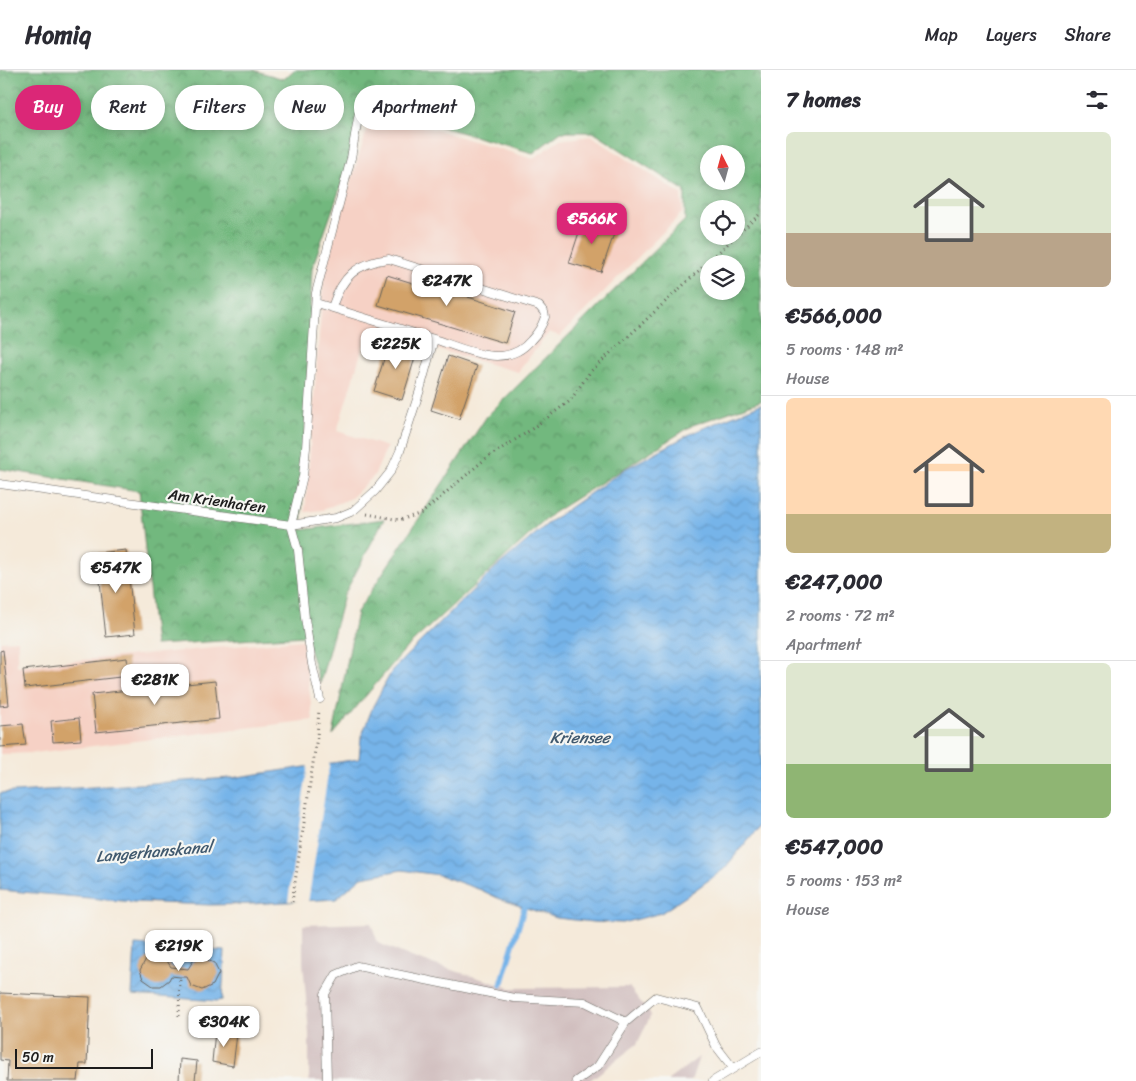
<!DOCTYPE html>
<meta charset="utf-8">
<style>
:root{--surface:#fff;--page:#f7f7f7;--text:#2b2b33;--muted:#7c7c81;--line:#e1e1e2;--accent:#db2777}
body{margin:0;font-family:Sriracha,sans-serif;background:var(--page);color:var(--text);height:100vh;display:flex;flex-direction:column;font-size:19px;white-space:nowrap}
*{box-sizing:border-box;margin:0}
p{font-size:16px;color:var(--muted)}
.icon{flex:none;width:28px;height:28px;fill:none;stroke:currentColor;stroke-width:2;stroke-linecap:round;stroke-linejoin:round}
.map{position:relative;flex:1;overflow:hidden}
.panel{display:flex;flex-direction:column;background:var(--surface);width:375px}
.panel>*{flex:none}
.guide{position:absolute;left:15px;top:15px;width:475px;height:45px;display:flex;gap:10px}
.needle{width:32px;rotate:354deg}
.fabs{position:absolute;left:700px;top:75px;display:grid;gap:10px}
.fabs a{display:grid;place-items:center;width:45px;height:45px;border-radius:50%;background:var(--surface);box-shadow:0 2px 8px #0003;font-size:25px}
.scale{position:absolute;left:15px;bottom:12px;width:138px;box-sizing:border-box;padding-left:5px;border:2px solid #1c1c1c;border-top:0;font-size:14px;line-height:18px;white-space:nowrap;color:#1c1c1c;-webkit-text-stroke:4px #f6f6f2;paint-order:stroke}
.price{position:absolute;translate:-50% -42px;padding:0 11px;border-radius:10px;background:#fff;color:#222;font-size:16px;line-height:32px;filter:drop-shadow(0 1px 2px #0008)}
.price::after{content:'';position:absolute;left:50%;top:30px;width:15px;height:11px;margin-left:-8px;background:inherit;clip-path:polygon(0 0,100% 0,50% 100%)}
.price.on{background:var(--accent);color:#fff}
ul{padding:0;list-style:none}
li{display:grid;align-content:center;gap:10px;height:265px;padding:0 25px}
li+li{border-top:1px solid var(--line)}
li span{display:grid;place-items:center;height:155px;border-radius:8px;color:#555}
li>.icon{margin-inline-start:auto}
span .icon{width:90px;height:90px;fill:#fffc;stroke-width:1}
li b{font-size:21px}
h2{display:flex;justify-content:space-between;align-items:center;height:60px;padding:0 25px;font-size:21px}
.chip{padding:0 18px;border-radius:22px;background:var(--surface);box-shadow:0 2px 8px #0003;font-size:18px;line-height:45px}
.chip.on{background:var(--accent);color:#fff}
header{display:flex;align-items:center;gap:30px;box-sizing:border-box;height:70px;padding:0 25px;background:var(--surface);border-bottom:1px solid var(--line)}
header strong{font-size:24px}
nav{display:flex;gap:28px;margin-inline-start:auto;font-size:18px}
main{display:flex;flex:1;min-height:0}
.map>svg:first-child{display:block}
</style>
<header>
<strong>Homiq</strong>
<nav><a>Map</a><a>Layers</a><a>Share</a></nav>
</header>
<main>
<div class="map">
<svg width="761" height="1011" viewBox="0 0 761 1011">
<defs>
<pattern id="forest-crowns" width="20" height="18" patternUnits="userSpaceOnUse" patternTransform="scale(1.25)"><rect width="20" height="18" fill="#72b87e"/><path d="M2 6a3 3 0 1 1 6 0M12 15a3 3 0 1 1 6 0" fill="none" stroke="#5d9566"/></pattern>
<pattern id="water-waves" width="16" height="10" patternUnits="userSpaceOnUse" patternTransform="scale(1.25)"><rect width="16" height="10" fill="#76b4e9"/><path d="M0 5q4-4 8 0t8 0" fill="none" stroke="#669ac7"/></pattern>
</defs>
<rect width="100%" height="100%" fill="#f6f6f2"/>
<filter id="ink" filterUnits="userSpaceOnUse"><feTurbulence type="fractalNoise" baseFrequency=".02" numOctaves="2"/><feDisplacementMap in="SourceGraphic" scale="10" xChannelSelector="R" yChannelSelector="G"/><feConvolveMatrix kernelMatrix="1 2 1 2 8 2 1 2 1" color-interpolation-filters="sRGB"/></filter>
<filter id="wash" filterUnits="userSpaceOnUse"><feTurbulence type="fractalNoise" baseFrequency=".0096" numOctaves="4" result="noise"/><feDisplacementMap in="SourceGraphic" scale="20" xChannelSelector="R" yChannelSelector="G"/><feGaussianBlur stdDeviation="1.12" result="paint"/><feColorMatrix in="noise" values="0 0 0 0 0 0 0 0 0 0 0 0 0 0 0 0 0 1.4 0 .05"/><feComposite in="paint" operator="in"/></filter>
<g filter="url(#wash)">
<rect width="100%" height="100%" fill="#f5eada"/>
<path fill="#f6d1c5" d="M373,41L533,89L560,70L591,66L681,124L683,142L560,266L549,262L518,302L368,260L337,361L387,377L374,406L351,428L322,440L305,442L323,216L327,187Z
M18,570L17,596L303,570L313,650L34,683L0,684V571Z"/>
<path fill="#d1bfbf" d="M371,853L378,873L416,889L511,918L629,917L651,945L637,974L589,1011H309V964L303,892V855Z
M699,987L691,1011H667Z"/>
<path fill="url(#forest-crowns)" stroke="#476a4d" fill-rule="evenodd" d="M0,0H253L284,9L294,0H761V331L693,355L553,443L406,578L333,665L357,542L487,346L685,150V121L593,62H561L533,83L369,36L312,198L301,460L384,449L344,525L320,613L305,566L155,575L139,421L0,399ZM709,84H736V111H709ZM709,139H736V166H709ZM709,194H736V221H709Z"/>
<path fill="url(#water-waves)" stroke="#496882" d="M761,334V754L724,799L688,825L661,843L623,853L593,852L557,848L502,830L481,820L439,805L402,800L362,807L336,829L251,834L211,835L134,832L0,820V723L231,708L359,689L361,668L373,636L393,599L494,499L552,450L625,399L692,363Z
M135,875L225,881L222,930L217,931L132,925Z"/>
<path fill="#f5eada" d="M330,691L308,833L288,831L308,694Z"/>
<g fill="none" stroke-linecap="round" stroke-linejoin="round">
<path stroke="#76b4e9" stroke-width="5.5" d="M501,915L524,838"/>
</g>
<g id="blocks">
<path fill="#d2a269" d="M584,147L616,158L601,202L569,193Z
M387,205L419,215L422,206L470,220L468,227L515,242L505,273L378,235Z
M390,270L418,278L402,330L374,321Z
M448,286L477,296L459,349L431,340Z
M126,480L135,564L106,567L97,483Z
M3,580L9,635L0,636V581Z
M127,588L129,606L25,618L23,600Z
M215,611L219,649L96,662L92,624Z
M79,648L81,670L53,672L51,651Z
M23,654L26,675L0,677V656Z
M157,885L165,888L171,897L188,899L193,891L203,888L214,893L219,903L213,915L202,920L191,916L187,907H180L171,906L169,910L161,916H153L143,909L140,900L146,889L150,886Z
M0,923L90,927L87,994H80L78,1011H7L8,991L0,990Z
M215,961L237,964L233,996L212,992Z
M180,989L197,991L195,1011H179Z"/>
</g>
</g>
<g filter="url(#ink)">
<use href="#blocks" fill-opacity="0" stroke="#68645e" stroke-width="1"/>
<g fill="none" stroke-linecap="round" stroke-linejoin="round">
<defs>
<path id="lane" d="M332,237C342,207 356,193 389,189L539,236L544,242L545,247C542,256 537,264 531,270C506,301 465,279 434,269
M0,414L291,455L336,448L353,441L375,421L391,401L400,381L420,320L434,269L316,233
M320,629L312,594L305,548L298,480L291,455L303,406L306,378L316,223L351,88L362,25
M327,1011L325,924L336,905L357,896L514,928L585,932L626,952
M576,1011L598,996L626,952L656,927L698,938L716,976L733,998
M713,1011L761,982"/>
</defs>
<use href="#lane" stroke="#68645e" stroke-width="9"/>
<path stroke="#68645e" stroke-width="3" stroke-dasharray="1 4" stroke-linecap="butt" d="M736,166L761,143
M367,444L400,450L422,443L485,389L526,363L570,331L590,302L736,166
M292,832L317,667L319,639
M179,946L180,907"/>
<use href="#lane" stroke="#fff" stroke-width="8"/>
</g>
</g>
<g text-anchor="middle" stroke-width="4.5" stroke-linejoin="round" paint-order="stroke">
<g font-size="15" fill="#1c1c1c" stroke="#f6f6f2">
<text transform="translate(217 431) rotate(8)" y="5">Am Krienhafen</text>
</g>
<g font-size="16" font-style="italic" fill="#40596e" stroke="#f6f6f2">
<text x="580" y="673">Kriensee</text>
<text transform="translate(154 781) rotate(-5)" y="6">Langerhanskanal</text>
</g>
</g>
</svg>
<div class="fabs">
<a><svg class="needle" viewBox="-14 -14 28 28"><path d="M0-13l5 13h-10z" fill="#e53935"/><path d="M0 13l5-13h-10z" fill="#7c7c81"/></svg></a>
<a><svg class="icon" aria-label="locate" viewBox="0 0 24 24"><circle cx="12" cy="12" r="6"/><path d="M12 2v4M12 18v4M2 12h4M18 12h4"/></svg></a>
<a><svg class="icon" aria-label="layers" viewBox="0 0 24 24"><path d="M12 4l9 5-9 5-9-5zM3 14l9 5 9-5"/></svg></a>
</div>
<div class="scale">50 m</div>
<b class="price on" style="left:592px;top:175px">€566K</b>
<b class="price" style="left:447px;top:237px">€247K</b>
<b class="price" style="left:396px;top:300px">€225K</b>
<b class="price" style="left:116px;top:524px">€547K</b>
<b class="price" style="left:155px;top:636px">€281K</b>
<b class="price" style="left:179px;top:902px">€219K</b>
<b class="price" style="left:224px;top:978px">€304K</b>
<div class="guide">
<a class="chip on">Buy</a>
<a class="chip">Rent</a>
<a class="chip">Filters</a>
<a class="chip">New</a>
<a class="chip">Apartment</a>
</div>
</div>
<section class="panel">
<h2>7 homes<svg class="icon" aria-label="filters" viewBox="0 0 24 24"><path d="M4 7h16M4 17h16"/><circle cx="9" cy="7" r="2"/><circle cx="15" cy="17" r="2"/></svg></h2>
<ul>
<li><span style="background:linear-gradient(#dfe7d0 65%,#b9a48a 0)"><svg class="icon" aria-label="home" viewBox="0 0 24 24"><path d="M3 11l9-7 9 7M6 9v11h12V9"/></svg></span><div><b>€566,000</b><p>5 rooms · 148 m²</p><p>House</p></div></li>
<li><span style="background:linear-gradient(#ffd9b3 75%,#c2b280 0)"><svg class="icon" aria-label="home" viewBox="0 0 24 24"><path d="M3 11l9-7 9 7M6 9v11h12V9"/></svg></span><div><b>€247,000</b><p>2 rooms · 72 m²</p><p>Apartment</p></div></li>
<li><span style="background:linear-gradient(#dfe7d0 65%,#8fb573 0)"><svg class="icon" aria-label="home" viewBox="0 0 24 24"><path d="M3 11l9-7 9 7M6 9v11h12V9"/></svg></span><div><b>€547,000</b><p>5 rooms · 153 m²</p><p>House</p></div></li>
</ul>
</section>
</main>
